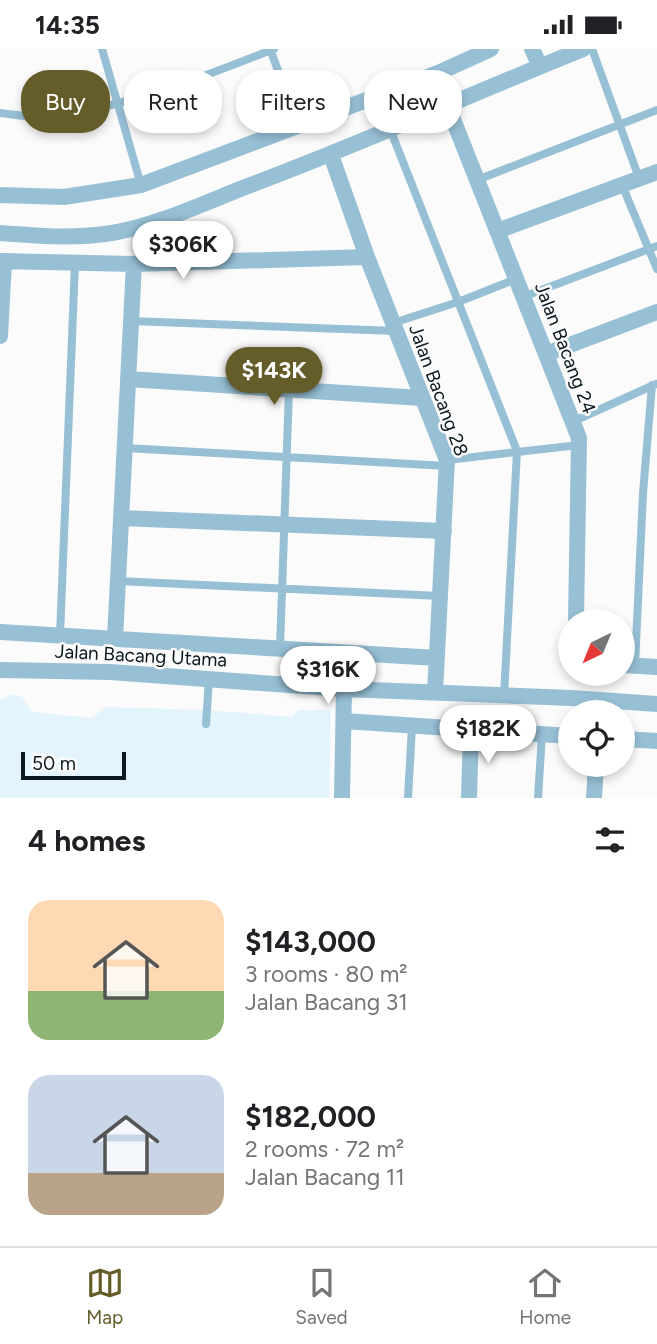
<!DOCTYPE html>
<meta charset="utf-8">
<style>
:root{--surface:#fff;--page:#f2f2f2;--text:#202124;--muted:#757577;--line:#e0e0e0;--accent:#655d29}
body{margin:0;font-family:Figtree,sans-serif;background:var(--page);color:var(--text);height:100vh;display:flex;flex-direction:column;font-size:26px;white-space:nowrap}
*{box-sizing:border-box;margin:0}
p{font-size:23px;color:var(--muted)}
.icon{flex:none;width:38px;height:38px;fill:none;stroke:currentColor;stroke-width:2;stroke-linecap:round;stroke-linejoin:round}
.map{position:relative;height:749px;overflow:hidden}
.sheet{display:flex;flex-direction:column;background:var(--surface);flex:1}
.sheet>*{flex:none}
.guide{position:absolute;left:21px;top:21px;width:616px;height:63px;display:flex;gap:14px}
.needle{width:46px;rotate:223deg}
.tools{position:absolute;left:558px;top:560px;display:grid;gap:14px}
.tools a{display:grid;place-items:center;width:77px;height:77px;border-radius:50%;background:var(--surface);box-shadow:0 4px 10px #0003;font-size:35px}
.scale{position:absolute;left:21px;bottom:18px;width:105px;box-sizing:border-box;padding-left:7px;border:4px solid #0c191f;border-top:0;font-size:19px;line-height:24px;white-space:nowrap;color:#0c191f;-webkit-text-stroke:5px #fbfbfb;paint-order:stroke}
.price{position:absolute;translate:-50% -60px;padding:0 16px;border-radius:24px;background:#fff;color:#222;font-size:23px;line-height:46px;filter:drop-shadow(0 2px 4px #0008)}
.price::after{content:'';position:absolute;left:50%;top:42px;width:21px;height:16px;margin-left:-10px;background:inherit;clip-path:polygon(0 0,100% 0,50% 100%)}
.price.on{background:var(--accent);color:#fff}
ul{padding:0;list-style:none}
li{display:flex;align-items:center;gap:21px;height:175px;padding:0 28px}
li span{display:grid;place-items:center;flex:none;width:196px;height:140px;border-radius:21px;color:#555}
li>.icon{margin-inline-start:auto}
span .icon{width:84px;height:84px;fill:#fffc;stroke-width:1}
li b{font-size:30px}
h2{display:flex;justify-content:space-between;align-items:center;height:84px;padding:0 28px;font-size:30px}
.chip{padding:0 24px;border-radius:28px;background:var(--surface);box-shadow:0 4px 10px #0003;font-size:24px;line-height:63px}
.chip.on{background:var(--accent);color:#fff}
.status{display:flex;justify-content:space-between;align-items:center;height:49px;padding:0 35px;background:var(--surface);direction:ltr}
.status svg{height:19px;fill:currentColor}
.menu{display:flex;justify-content:space-around;align-items:center;height:98px;border-top:2px solid var(--line);background:var(--surface);font-size:19px;color:var(--muted)}
.menu a{display:grid;justify-items:center;gap:4px}
.menu .on{color:var(--accent)}
.map>svg:first-child{display:block}
</style>
<div class="status"><b>14:35</b><svg viewBox="0 0 49 12"><path d="M0 12V9h3v3zM5 12V6h3v6zM10 12V3h3v9zM15 12V0h3v12zM26 1h20v11H26zM47 4h2v5h-2z"/></svg></div>
<div class="map">
<svg width="657" height="749" viewBox="0 0 657 749">
<rect width="100%" height="100%" fill="#fbfbfb"/>
<path fill="#e3f4fd" d="M13,645L22,648L32,663L92,669L106,658L207,661L291,668L299,661H331L329,749H0V651Z"/>
<g fill="none" stroke-linecap="round" stroke-linejoin="round">
<path stroke="#97c0d5" stroke-width="8" d="M102,0L141,136
M270,0L299,77
M592,0L639,129
M0,64C17,66 37,70 54,67C130,57 203,28 274,0
M390,80L517,402L504,647
M477,131L657,61
M622,136L657,220
M523,248L657,197
M131,272L396,282
M393,274L458,253L516,230
M572,373L656,335
M125,399L447,417
M447,411L579,396
M118,532L440,547
M60,586L75,214
M280,599L289,340
M635,616L643,444L652,336
M206,675L209,630
M408,749L412,677
M538,749L542,685"/>
<path stroke="#97c0d5" stroke-width="16" d="M532,0L540,17
M447,55L579,389L576,572
M331,106L367,208L447,411L435,643
M0,146L64,148L141,136L438,24L491,0
M497,182L657,123
M0,184C37,187 74,190 112,184C158,176 204,154 248,137C361,95 471,45 583,0
M0,212L134,215L367,208
M0,287L4,212
M546,305L657,263
M128,330L422,349
M121,469L444,482
M0,583L437,609
M115,590L134,215
M623,616L657,618
M0,621L110,623L344,640L571,649L657,655
M344,672L570,687
M623,690L657,692
M342,749L344,640
M469,749L471,681
M594,749L596,716"/>
</g>
<g text-anchor="middle" stroke-width="5" stroke-linejoin="round" paint-order="stroke">
<g font-size="19" fill="#0c191f" stroke="#fbfbfb">
<text transform="translate(566 299) rotate(69)" y="7">Jalan Bacang 24</text>
<text transform="translate(439 341) rotate(70)" y="7">Jalan Bacang 28</text>
<text transform="translate(141 606) rotate(3)" y="7">Jalan Bacang Utama</text>
</g>
</g>
</svg>
<div class="tools">
<a><svg class="needle" viewBox="-14 -14 28 28"><path d="M0-13l5 13h-10z" fill="#e53935"/><path d="M0 13l5-13h-10z" fill="#757577"/></svg></a>
<a><svg class="icon" aria-label="locate" viewBox="0 0 24 24"><circle cx="12" cy="12" r="6"/><path d="M12 2v4M12 18v4M2 12h4M18 12h4"/></svg></a>
</div>
<div class="scale">50 m</div>
<b class="price" style="left:183px;top:232px">$306K</b>
<b class="price on" style="left:274px;top:358px">$143K</b>
<b class="price" style="left:328px;top:657px">$316K</b>
<b class="price" style="left:488px;top:716px">$182K</b>
<div class="guide">
<a class="chip on">Buy</a>
<a class="chip">Rent</a>
<a class="chip">Filters</a>
<a class="chip">New</a>
</div>
</div>
<section class="sheet">
<h2>4 homes<svg class="icon" aria-label="filters" viewBox="0 0 24 24"><path d="M4 7h16M4 17h16"/><circle cx="9" cy="7" r="2"/><circle cx="15" cy="17" r="2"/></svg></h2>
<ul>
<li><span style="background:linear-gradient(#ffd9b3 65%,#8fb573 0)"><svg class="icon" aria-label="home" viewBox="0 0 24 24"><path d="M3 11l9-7 9 7M6 9v11h12V9"/></svg></span><div><b>$143,000</b><p>3 rooms · 80 m²</p><p>Jalan Bacang 31</p></div></li>
<li><span style="background:linear-gradient(#c9d6e8 70%,#b9a48a 0)"><svg class="icon" aria-label="home" viewBox="0 0 24 24"><path d="M3 11l9-7 9 7M6 9v11h12V9"/></svg></span><div><b>$182,000</b><p>2 rooms · 72 m²</p><p>Jalan Bacang 11</p></div></li>
</ul>
</section>
<nav class="menu">
<a class="on"><svg class="icon" aria-label="map" viewBox="0 0 24 24"><path d="M3 6l6-2 6 2 6-2v14l-6 2-6-2-6 2zM9 4v14M15 6v14"/></svg>Map</a>
<a><svg class="icon" aria-label="saved" viewBox="0 0 24 24"><path d="M7 4h10v16l-5-4-5 4z"/></svg>Saved</a>
<a><svg class="icon" aria-label="home" viewBox="0 0 24 24"><path d="M3 11l9-7 9 7M6 9v11h12V9"/></svg>Home</a>
</nav>
